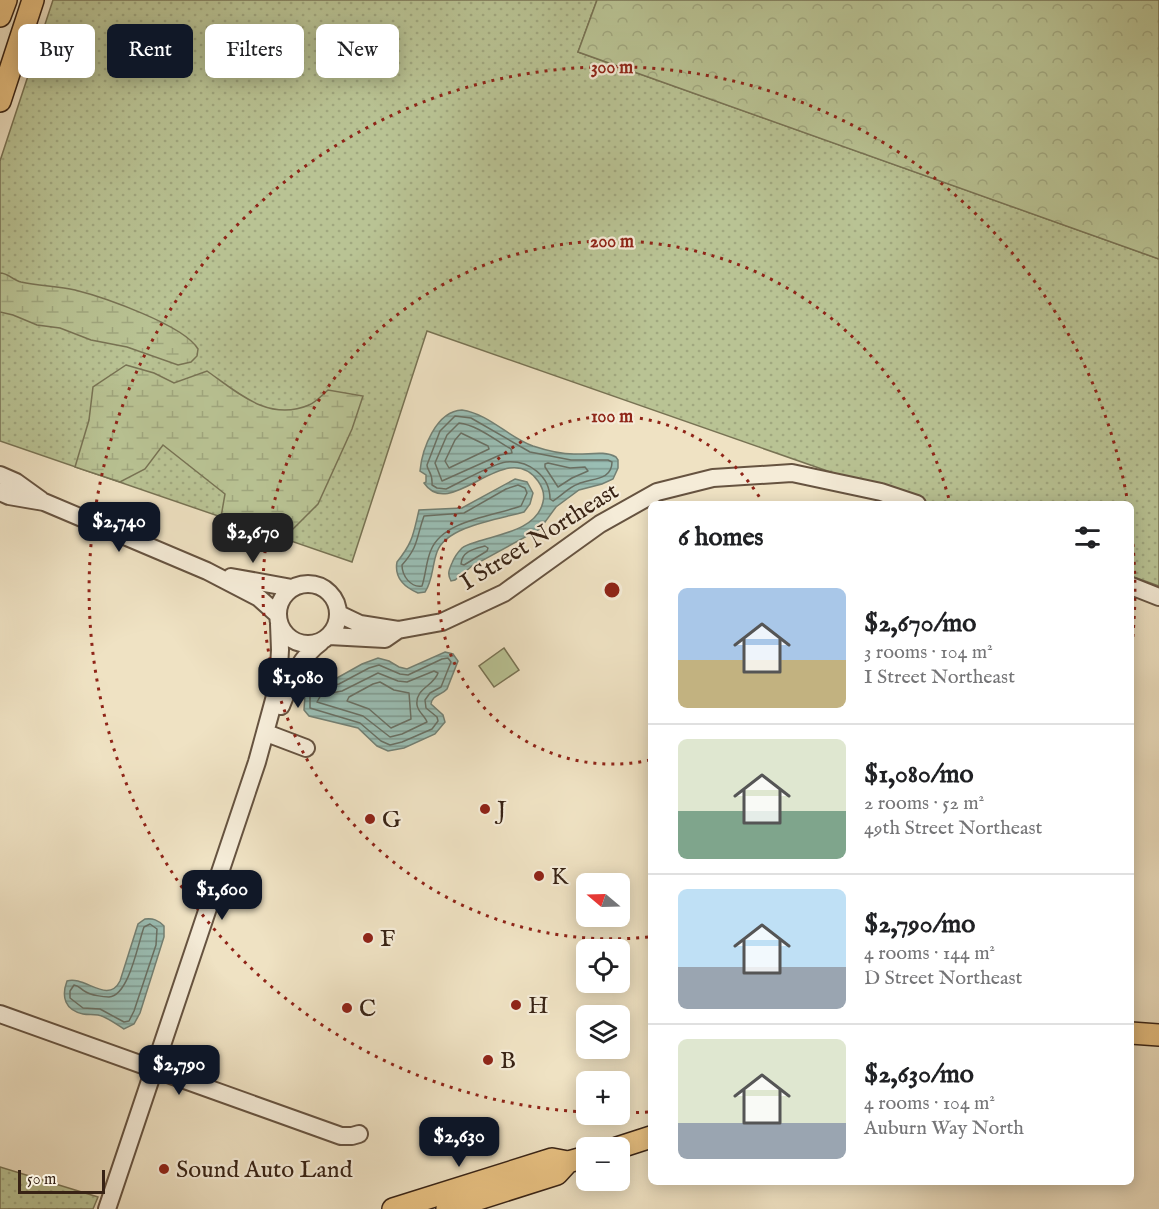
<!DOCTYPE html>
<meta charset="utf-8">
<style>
:root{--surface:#fff;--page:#f2f2f2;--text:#202124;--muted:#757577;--line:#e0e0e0;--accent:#111827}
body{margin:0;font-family:"IM FELL English",serif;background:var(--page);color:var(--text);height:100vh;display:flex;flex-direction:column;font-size:22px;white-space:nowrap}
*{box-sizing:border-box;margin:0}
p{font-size:20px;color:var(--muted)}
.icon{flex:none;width:33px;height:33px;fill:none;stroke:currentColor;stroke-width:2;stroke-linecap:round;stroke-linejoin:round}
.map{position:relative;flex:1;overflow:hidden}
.drawer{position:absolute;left:648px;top:501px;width:486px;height:684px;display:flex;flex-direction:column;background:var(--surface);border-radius:9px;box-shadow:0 3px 15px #0003}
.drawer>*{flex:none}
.banner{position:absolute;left:18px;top:24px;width:540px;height:54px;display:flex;gap:12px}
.needle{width:39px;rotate:289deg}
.buttons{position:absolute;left:576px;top:873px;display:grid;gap:12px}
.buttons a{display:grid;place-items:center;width:54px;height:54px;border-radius:9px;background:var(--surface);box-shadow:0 3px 15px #0003;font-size:30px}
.scale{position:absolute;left:18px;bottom:15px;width:87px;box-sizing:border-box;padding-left:6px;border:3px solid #382315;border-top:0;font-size:16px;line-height:21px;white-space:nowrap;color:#382315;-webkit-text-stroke:4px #f5ecd8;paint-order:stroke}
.price{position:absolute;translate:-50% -51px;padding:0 14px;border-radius:12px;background:var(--accent);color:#fff;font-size:20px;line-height:39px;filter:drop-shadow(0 2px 3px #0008)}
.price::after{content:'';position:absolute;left:50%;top:36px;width:18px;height:14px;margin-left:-9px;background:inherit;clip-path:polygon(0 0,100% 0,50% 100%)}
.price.current{background:#222;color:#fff}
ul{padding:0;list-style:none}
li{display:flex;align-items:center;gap:18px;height:150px;padding:0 30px}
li+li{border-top:2px solid var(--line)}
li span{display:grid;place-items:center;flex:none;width:168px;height:120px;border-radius:9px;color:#555}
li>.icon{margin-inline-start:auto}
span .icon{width:72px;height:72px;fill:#fffc;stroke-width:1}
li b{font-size:26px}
h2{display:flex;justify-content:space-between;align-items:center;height:72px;padding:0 30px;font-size:26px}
.chip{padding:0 21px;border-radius:9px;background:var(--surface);box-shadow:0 3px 15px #0003;font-size:21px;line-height:54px}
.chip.current{background:var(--accent);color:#fff}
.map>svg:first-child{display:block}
</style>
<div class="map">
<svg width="1159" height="1209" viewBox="0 0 1159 1209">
<defs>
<pattern id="grass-dots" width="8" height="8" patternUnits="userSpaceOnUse" patternTransform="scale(1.5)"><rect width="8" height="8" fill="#b9c394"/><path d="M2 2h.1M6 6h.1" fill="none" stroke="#a0a77f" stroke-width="1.8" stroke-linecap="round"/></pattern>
<pattern id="forest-crowns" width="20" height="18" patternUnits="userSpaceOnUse" patternTransform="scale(1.5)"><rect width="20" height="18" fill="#b9c394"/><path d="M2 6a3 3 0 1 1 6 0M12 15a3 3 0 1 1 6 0" fill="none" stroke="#a0a77f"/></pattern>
<pattern id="wetland-marsh" width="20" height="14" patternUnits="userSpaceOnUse" patternTransform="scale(1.5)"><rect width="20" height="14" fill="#b9c394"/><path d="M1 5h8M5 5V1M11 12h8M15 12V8" fill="none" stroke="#a0a77f"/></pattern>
<pattern id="water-rules" width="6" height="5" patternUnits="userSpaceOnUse" patternTransform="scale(1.5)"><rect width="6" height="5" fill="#9abeb4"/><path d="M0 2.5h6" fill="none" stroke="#7f9a91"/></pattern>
</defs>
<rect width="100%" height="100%" fill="#efe2c3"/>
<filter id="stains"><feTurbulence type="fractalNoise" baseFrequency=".00333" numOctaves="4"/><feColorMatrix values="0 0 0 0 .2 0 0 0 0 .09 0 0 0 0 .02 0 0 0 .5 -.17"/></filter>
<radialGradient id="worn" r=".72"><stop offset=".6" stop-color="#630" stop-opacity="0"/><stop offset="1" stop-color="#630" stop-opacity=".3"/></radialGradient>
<path fill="url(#grass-dots)" stroke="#787354" stroke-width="1.5" d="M53,0H597L578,52L1159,259V586L1131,576V504H922L427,331L352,562L0,441V161Z
M0,1167L98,1197L93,1209H0Z"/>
<path fill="url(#forest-crowns)" stroke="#787354" stroke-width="1.5" d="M597,0H1159V259L578,52Z"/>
<path fill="url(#wetland-marsh)" stroke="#787354" stroke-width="1.5" d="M0,273C8,273 13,280 21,282C39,286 58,286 75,290C103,297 184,325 198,349L197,356L191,362L178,365L127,347L91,340L60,328L37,325L13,315L0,312Z
M126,365L154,373L174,383L207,371C238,393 269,422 309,405C316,402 322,395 328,390L363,396L352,429L318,504L284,538L221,517L225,494L163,445L145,469L120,482L75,467L89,420L93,387Z"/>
<path fill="#b9c394" stroke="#787354" stroke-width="1.5" d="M504,648L519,670L494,687L479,666Z"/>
<path fill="url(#water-rules)" stroke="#738074" stroke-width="1.5" d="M462,410C489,414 508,437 533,446C545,450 562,454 574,454C588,455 604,450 616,457L618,460V468L613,479L602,484L579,490L556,507L540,529L472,566L455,580L451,581C447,574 449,570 452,563C454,558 458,552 462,548C467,544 474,543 479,541C501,534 537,529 543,502C545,494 543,488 538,481C506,436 451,523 424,483L426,482V475L420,471C422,449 436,411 462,410Z
M515,479L527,482L533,493L530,504L524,512C500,519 446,526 437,552C432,565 433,581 425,592L418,593C404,587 394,578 397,562C413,542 413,535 419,510L462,508Z
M445,652L453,654L458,661L447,689C442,695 432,695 431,704L443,715L445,722L435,734L404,748L388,751L377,746L358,728L309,716L304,710L305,694L316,682L337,678L362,664L378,658L389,661L399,667L407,669Z
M145,919C153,918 158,920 164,926V937L140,1013L134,1024L124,1029C116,1024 107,1017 98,1015C93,1014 88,1015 83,1014C65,1010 61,997 67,981C84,975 108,1005 120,981L138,924Z"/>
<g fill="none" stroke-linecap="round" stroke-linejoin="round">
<path stroke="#697064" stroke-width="1.5" d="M455,416L471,418L530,452L571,460H608L612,462C612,481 591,478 578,484C569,487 561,496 553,501L550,499C550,476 529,460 506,462C494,463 459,483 446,489L437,488L432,485C433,472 427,471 427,465L440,431Z
M459,423C477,425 495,440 511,449L512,453L500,455L442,481L435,463L447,435Z
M461,433L488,446L489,449L449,468L445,461L455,440Z
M548,463L570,468L585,467L588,471L572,478L558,487L545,467V464Z
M518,485L525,488L527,493L521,506C494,516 443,520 431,550C426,561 426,574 422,586C411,588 402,576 402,565C419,546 416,538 424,516L464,513L506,489Z
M485,546L488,548L487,551L464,565L461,564C462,551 474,549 485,546Z
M448,658L451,662L441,687L430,693L425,700L426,708L437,717L438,721L432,729L402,742L390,745L381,741L360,723L310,708V696L317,689L339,684L369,668L379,665L400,674L408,675L442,659Z
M434,671L438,673C434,686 415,688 417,705C418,712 425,716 427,722L402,734L390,737L363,716L317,702L321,695L342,691L378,673L398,681L407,682Z
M380,682L394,690L409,693L411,719L391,728L369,709L347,701L349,697L373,684Z
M150,924L157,929L156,945L134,1011L129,1021L124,1022L100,1009L83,1008L70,998V991L74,985C80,986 80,989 86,992C91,995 103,997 109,997C129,996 138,943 144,927Z"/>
<defs>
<path id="minor" d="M0,475L16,482L41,500
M0,492L9,496L44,502L207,571L259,598L277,614
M231,577L292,588
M278 614a30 30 0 1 1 60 0a30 30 0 1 1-60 0Z
M1131,586L1159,597
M398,630L442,622L504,593L600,524L657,492L713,478L792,473L881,492L917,504
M329,636L385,639L398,630L360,624L339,614
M281,706C291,681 299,658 321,642
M269,734L306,748
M0,1014L341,1136H352L359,1134
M107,1209L257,762L278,685L280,650L279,624"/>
<path id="major" d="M0,16L6,0
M0,101L33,0
M1131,1033L1159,1035
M617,1148L651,1137
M393,1209L552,1159L568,1162L586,1157
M447,1209L557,1174L568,1162"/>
</defs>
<use href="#minor" stroke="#665340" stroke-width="20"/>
<use href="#major" stroke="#382315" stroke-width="24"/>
<use href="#minor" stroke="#f5ecd8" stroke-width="16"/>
<use href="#major" stroke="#e8c182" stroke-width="21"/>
</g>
<g fill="none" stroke="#8f2418" stroke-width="3" stroke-dasharray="3 6">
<path d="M650 760A174 174 0 1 1 763 503"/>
<path d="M648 937A349 349 0 1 1 950 503"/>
<path d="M648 1112A523 523 0 0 1 621 1113M585 1112A523 523 0 1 1 1128 504M1131 526A523 523 0 0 1 1131 654"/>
</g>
<g fill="#8f2418" stroke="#f5ecd8" stroke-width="2">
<circle cx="485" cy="809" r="6"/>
<circle cx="370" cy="819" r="6"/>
<circle cx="539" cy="876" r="6"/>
<circle cx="368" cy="938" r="6"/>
<circle cx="516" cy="1005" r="6"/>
<circle cx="347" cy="1008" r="6"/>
<circle cx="488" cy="1060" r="6"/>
<circle cx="164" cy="1169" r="6"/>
</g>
<g text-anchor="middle" stroke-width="4.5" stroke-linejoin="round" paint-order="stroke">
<g font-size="24" fill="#382315" stroke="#f5ecd8">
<text transform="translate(539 536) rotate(-32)" y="8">I Street Northeast</text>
</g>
<g font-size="24" fill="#382315" stroke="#f5ecd8" text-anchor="start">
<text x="497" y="817">J</text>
<text x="382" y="827">G</text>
<text x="551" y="884">K</text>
<text x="380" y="946">F</text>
<text x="528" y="1013">H</text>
<text x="359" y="1016">C</text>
<text x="500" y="1068">B</text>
<text x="176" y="1177">Sound Auto Land</text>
</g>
</g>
<circle cx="612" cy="590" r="9" fill="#8f2418" stroke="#f5ecd8" stroke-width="3"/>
<g font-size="18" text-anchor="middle" font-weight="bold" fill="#8f2418" stroke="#f5ecd8" stroke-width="4.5" stroke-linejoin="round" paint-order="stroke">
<text x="612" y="73">300 m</text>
<text x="612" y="247">200 m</text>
<text x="612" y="422">100 m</text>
</g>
<rect width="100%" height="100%" filter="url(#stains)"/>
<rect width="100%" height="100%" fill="url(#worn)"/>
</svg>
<div class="buttons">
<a><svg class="needle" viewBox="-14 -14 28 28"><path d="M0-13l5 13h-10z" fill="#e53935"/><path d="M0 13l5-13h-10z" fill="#757577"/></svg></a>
<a><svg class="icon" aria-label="locate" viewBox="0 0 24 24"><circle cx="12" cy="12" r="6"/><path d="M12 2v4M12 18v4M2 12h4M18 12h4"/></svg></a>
<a><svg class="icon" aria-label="layers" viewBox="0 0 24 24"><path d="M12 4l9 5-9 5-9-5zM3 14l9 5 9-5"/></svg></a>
<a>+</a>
<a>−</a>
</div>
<div class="scale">50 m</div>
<b class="price" style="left:119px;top:553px">$2,740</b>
<b class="price current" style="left:253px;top:564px">$2,670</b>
<b class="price" style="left:298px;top:709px">$1,080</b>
<b class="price" style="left:222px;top:921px">$1,600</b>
<b class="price" style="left:179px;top:1096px">$2,790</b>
<b class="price" style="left:459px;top:1168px">$2,630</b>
<div class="banner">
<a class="chip">Buy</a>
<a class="chip current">Rent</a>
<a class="chip">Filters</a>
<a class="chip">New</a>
</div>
<section class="drawer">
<h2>6 homes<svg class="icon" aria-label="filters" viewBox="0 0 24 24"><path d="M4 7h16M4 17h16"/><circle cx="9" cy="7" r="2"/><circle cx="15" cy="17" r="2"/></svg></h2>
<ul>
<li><span style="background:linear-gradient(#a9c7e8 60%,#c2b280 0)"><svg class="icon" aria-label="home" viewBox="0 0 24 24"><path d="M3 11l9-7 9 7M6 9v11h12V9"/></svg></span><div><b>$2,670/mo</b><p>3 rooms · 104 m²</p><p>I Street Northeast</p></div></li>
<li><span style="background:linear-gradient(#dfe7d0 60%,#7fa58c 0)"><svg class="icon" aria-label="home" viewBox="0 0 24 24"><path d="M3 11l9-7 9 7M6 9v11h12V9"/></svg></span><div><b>$1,080/mo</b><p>2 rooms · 52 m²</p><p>49th Street Northeast</p></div></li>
<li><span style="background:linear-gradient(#bfe0f5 65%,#9aa5b1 0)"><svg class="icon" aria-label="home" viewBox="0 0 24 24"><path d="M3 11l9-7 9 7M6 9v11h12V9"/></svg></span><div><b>$2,790/mo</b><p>4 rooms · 144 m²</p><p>D Street Northeast</p></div></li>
<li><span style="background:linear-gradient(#dfe7d0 70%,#9aa5b1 0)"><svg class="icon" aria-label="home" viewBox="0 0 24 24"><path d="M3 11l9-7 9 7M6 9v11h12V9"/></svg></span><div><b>$2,630/mo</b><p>4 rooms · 104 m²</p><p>Auburn Way North</p></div></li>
</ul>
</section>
</div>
